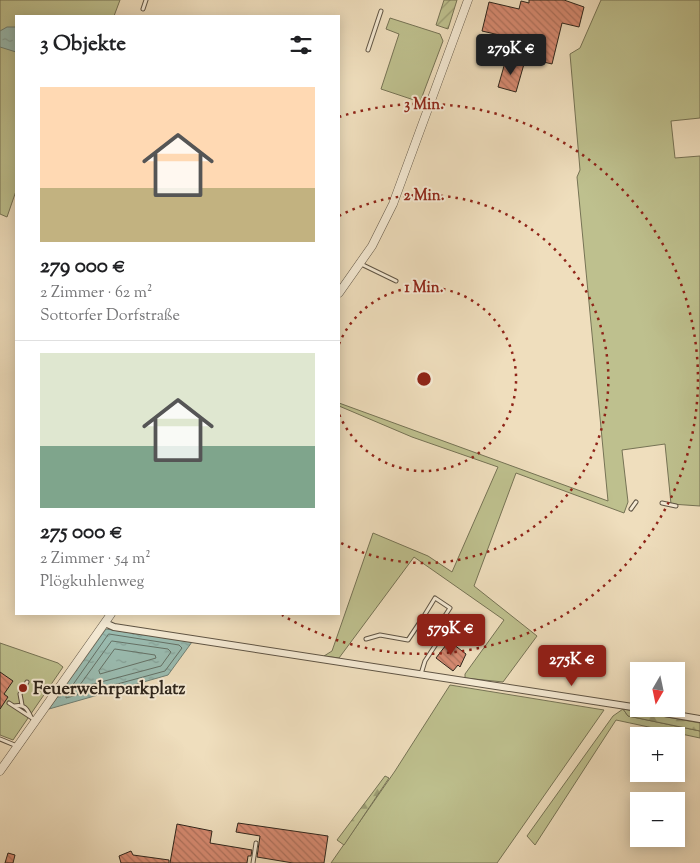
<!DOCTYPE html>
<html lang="de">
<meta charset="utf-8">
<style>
:root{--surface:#fff;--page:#f2f2f2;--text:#202124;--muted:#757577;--line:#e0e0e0;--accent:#8f2418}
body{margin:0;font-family:"Sorts Mill Goudy",serif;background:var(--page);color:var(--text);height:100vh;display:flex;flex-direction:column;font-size:19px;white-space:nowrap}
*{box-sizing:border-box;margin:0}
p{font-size:16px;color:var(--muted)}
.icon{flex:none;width:28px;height:28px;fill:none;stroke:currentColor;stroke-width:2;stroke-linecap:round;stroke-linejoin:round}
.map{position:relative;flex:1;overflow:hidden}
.panel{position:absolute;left:15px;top:15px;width:325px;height:600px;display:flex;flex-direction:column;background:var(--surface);border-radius:0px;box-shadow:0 2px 12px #0003}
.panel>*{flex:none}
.needle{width:32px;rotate:189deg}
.tools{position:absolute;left:630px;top:662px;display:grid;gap:10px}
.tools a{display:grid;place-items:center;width:55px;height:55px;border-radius:0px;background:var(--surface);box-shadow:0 2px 12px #0003;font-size:25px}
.price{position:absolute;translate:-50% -42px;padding:0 11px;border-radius:5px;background:var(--accent);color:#fff;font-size:16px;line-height:32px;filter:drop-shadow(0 1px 2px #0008)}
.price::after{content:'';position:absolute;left:50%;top:30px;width:15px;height:11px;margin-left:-8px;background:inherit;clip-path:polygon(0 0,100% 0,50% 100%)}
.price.selected{background:#222;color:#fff}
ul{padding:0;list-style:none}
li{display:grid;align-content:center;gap:10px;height:265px;padding:0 25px}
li+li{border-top:1px solid var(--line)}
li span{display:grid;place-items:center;height:155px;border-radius:0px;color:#555}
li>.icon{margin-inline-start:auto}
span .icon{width:90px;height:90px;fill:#fffc;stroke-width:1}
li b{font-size:21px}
h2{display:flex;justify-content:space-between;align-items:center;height:60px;padding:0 25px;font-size:21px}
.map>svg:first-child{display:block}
</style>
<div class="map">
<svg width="700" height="863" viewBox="0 0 700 863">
<defs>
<pattern id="forest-firs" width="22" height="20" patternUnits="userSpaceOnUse" patternTransform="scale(1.25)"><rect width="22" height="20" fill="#bec08e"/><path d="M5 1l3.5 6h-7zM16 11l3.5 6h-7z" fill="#9b9c73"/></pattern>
<pattern id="garden-furrows" width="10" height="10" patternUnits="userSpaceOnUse" patternTransform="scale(1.25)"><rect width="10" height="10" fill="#bec08e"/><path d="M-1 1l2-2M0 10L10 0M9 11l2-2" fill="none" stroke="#9b9c73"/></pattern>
<pattern id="water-ripples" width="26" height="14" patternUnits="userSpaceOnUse" patternTransform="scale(1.25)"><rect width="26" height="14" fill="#9abcb1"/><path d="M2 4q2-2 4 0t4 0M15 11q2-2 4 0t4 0" fill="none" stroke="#85a198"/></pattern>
<pattern id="building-back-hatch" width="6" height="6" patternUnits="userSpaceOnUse" patternTransform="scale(1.25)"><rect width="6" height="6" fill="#d68a71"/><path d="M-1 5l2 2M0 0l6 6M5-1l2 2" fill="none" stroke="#ae715c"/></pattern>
</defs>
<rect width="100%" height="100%" fill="#efdebd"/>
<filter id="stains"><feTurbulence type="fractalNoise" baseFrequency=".004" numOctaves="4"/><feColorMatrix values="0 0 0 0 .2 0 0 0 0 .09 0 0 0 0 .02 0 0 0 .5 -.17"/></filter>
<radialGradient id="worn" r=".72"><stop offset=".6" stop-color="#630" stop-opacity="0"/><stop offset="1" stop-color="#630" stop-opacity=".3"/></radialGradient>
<path fill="#bec08e" stroke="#767355" d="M0,0H120L114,16H16V191L7,217L0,214Z
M601,0H700V118L671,121L675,158L700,156V506L671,504L665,444L622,450L628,502L624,513L516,473L474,586L537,636L503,682L465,678V674L504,620L414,557L339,658L324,656L332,651L373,533L428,556L452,572L498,467L412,437L339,406V403L608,501L577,177L580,170L570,54L580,48Z
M390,18L440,34L443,41L420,102L381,89L399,34L386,29Z
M0,643L58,663L63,667L13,740L0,735Z
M450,685L604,710L497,863H331L395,771Z
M623,709L628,716L700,731V738L616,720L535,845L527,836L613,716Z"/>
<path fill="url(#forest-firs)" stroke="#767355" d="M623,709L700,723V731L628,716Z
M385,776L389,778L344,845L337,840Z"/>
<path fill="url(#garden-furrows)" stroke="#767355" d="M444,0H457L448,29L436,25Z"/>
<path fill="url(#water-ripples)" stroke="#6f8075" d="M7,27H16V52L0,47V31Z
M106,629L192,642L168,675L49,709Z"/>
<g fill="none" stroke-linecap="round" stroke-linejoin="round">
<path stroke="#647166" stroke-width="1" d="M109,634L179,645L182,648L165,671L66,698V695Z
M112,641L168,649L171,652L161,666L82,687L81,684Z
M115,649L155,655L156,658L100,674L99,671Z"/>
</g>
<path fill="url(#building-back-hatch)" stroke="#2f261c" d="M529,0H564L584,7L579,27L562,23L552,64L531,59L534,47L507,41L508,37L482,31L489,2L519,9L521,1L529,3Z
M506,59L524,64L516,92L498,87Z
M449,641L466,654L460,667L458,665L453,671L436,658Z
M0,672L13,681L4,694L8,697L0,709Z
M238,823L328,836L324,863H293L257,857L260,836L236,832Z
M177,824L212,831L210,843L252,850L251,856H248L247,863H170Z
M131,851L133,855L169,860V863H121L119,856Z
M8,853L15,855L13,863H5Z"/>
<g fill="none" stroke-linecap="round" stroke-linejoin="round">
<defs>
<path id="service" d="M143,9L146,0
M368,50L381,11
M361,264L396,281
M662,503L676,506
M631,509L636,502
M424,616L435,598L450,608L439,625
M366,639L380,635L408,640L424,616L446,629L425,661L421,674
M9,703L35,720
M22,705L20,694L27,682
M14,706C24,704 27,708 31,717
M0,739L17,746
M253,863L256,843"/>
<path id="minor" d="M105,623L114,627L639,708
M641,709L700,719"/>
<path id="tertiary" d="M339,293L372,246L393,204L468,0
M0,771L111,614"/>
</defs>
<use href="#service" stroke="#5f5444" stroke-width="5"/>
<use href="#minor" stroke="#5f5444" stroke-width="8"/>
<use href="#tertiary" stroke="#5f5444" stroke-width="9"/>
<use href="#service" stroke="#f5ead4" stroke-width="3"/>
<use href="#minor" stroke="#f5ead4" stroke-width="6"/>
<use href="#tertiary" stroke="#f5ead4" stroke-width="8"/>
</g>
<g fill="none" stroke="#8f2418" stroke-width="2.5" stroke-dasharray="2.5 5">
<path d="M339 344A92 92 0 1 1 339 414"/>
<path d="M339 216A184 184 0 1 1 339 542"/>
<path d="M339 117A275 275 0 1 1 282 615"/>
</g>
<circle fill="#8f2418" stroke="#f5ead4" stroke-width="2" cx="23" cy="688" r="5"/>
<g text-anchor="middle" stroke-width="4" stroke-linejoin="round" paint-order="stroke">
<g font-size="18" font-weight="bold" fill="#2f261c" stroke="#f5ead4" text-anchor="start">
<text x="33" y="694">Feuerwehrparkplatz</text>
</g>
</g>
<circle cx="424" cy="379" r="8" fill="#8f2418" stroke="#f5ead4" stroke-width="2.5"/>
<g font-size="15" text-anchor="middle" font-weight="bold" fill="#8f2418" stroke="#f5ead4" stroke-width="4" stroke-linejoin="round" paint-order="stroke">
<text x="424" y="109">3 Min.</text>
<text x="424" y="200">2 Min.</text>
<text x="424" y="292">1 Min.</text>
</g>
<rect width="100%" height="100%" filter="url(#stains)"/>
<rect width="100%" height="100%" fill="url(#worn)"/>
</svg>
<div class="tools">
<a><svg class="needle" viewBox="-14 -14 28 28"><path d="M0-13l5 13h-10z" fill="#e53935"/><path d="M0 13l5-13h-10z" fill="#757577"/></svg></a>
<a>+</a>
<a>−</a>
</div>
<b class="price selected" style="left:511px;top:76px">279K €</b>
<b class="price" style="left:451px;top:656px">579K €</b>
<b class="price" style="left:572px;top:687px">275K €</b>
<section class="panel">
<h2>3 Objekte<svg class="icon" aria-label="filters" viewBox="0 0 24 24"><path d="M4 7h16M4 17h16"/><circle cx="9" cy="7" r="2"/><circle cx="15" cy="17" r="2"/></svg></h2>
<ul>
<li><span style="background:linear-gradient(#ffd9b3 65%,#c2b280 0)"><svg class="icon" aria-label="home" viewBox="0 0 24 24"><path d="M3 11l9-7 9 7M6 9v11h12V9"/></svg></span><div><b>279 000 €</b><p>2 Zimmer · 62 m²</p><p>Sottorfer Dorfstraße</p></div></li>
<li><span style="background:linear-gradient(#dfe7d0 60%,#7fa58c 0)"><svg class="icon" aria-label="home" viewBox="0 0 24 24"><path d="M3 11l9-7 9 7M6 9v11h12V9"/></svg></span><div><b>275 000 €</b><p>2 Zimmer · 54 m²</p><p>Plögkuhlenweg</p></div></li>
</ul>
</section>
</div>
